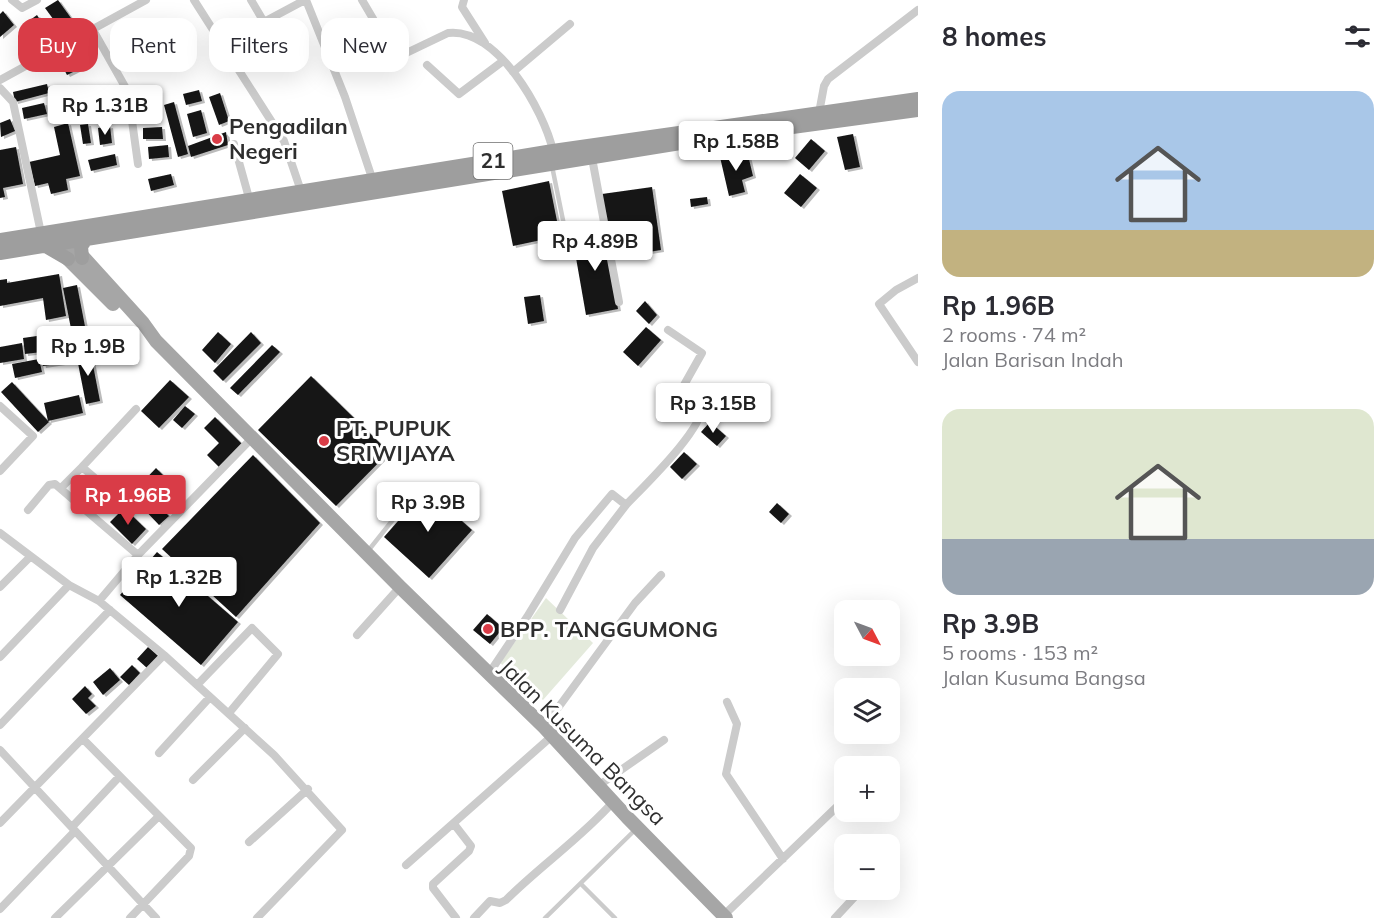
<!DOCTYPE html>
<meta charset="utf-8">
<style>
:root{--surface:#fff;--page:#f7f7f7;--text:#2b2b33;--muted:#7c7c81;--accent:#d93c47}
body{margin:0;font-family:Mulish,sans-serif;background:var(--page);color:var(--text);height:100vh;display:flex;flex-direction:column;font-size:22px;white-space:nowrap}
*{box-sizing:border-box;margin:0}
p{font-size:20px;color:var(--muted)}
.icon{flex:none;width:33px;height:33px;fill:none;stroke:currentColor;stroke-width:2;stroke-linecap:round;stroke-linejoin:round}
.map{position:relative;flex:1;overflow:hidden}
.drawer{display:flex;flex-direction:column;background:var(--surface);width:480px}
.drawer>*{flex:none}
.hud{position:absolute;left:18px;top:18px;width:570px;height:54px;display:flex;gap:12px}
.needle{width:39px;rotate:131deg}
.fabs{position:absolute;left:834px;top:600px;display:grid;gap:12px}
.fabs a{display:grid;place-items:center;width:66px;height:66px;border-radius:12px;background:var(--surface);box-shadow:0 6px 24px #0002;font-size:30px}
.price{position:absolute;translate:-50% -51px;padding:0 14px;border-radius:6px;background:#fff;color:#222;font-size:20px;line-height:39px;filter:drop-shadow(0 2px 3px #0008)}
.price::after{content:'';position:absolute;left:50%;top:36px;width:18px;height:14px;margin-left:-9px;background:inherit;clip-path:polygon(0 0,100% 0,50% 100%)}
.price.on{background:var(--accent);color:#fff}
ul{padding:0;list-style:none}
li{display:grid;align-content:center;gap:12px;height:318px;padding:0 24px}
li span{display:grid;place-items:center;height:186px;border-radius:18px;color:#555}
li>.icon{margin-inline-start:auto}
span .icon{width:108px;height:108px;fill:#fffc;stroke-width:1}
li b{font-size:26px}
h2{display:flex;justify-content:space-between;align-items:center;height:72px;padding:0 24px;font-size:26px}
.pill{padding:0 21px;border-radius:18px;background:var(--surface);box-shadow:0 6px 24px #0002;font-size:21px;line-height:54px}
.pill.on{background:var(--accent);color:#fff}
main{display:flex;flex:1;min-height:0}
.map>svg:first-child{display:block}
</style>
<main>
<div class="map">
<svg width="918" height="918" viewBox="0 0 918 918">
<defs>
<filter id="shadow"><feDropShadow dx="3" dy="2" stdDeviation="0" flood-color="#0004"/></filter>
</defs>
<rect width="100%" height="100%" fill="#fff"/>
<path fill="#e4eadc" d="M546,598L593,643L543,700L500,663Z"/>
<path fill="#151515" filter="url(#shadow)" d="M58,0L71,18L59,27L45,8Z
M3,11L14,25L0,37V14Z
M37,15L48,32L42,36L38,29L33,33L26,23Z
M75,20L80,33L64,40L59,27Z
M70,51L79,69L67,75L58,58Z
M47,84L49,93L15,102L13,92Z
M199,90L202,101L186,105L183,94Z
M220,93L229,121L219,125L209,97Z
M174,102L188,154L178,157L164,105Z
M44,103L47,114L24,119L22,108Z
M201,110L207,133L193,137L187,114Z
M10,119L15,131L1,137L0,123Z
M68,123L80,176L66,179L68,190L51,194L48,183L35,186L29,162L60,155L54,127Z
M88,124L91,143L83,144L80,125Z
M110,126L112,143L100,145L98,128Z
M162,127L163,139H143V128Z
M226,132L228,145L191,157L188,146Z
M853,134L860,167L845,170L837,137Z
M811,139L825,151L809,170L795,158Z
M168,145L169,157L149,159L148,147Z
M16,147L23,184L3,188L5,197L0,198V150Z
M747,151L753,176L742,180L745,192L729,196L720,157Z
M115,154L117,165L91,171L88,160Z
M171,174L174,185L151,191L148,179Z
M800,174L817,188L801,207L784,193Z
M549,181L560,236L513,246L502,191Z
M652,187L661,250L611,258L602,194Z
M707,197L708,204L691,207L690,199Z
M604,229L618,309L586,315L572,235Z
M59,274L66,316L46,320L43,298L0,306V280L7,279V283Z
M77,285L89,347L75,349L63,288Z
M540,295L544,321L528,324L524,297Z
M645,301L657,315L649,324L636,311Z
M646,327L661,340L638,366L623,352Z
M65,332L67,349L25,354L23,338Z
M218,332L231,344L215,363L202,350Z
M251,332L261,343L223,381L213,371Z
M22,343L24,359L0,363V347Z
M272,345L280,352L238,395L230,388Z
M67,350L69,362L43,366L41,354Z
M90,350L100,401L86,404L76,353Z
M39,359L42,372L15,378L12,364Z
M311,376L389,452L336,506L258,430Z
M170,380L189,397L159,428L141,411Z
M12,382L49,422L38,432L1,392Z
M79,395L83,413L48,421L44,403Z
M185,406L195,414L182,428L173,420Z
M215,417L242,444L219,467L207,455L219,443L204,428Z
M710,422L726,436L717,446L701,432Z
M684,452L697,464L682,479L670,467Z
M253,455L320,523L236,617L162,549Z
M156,468L168,480L151,498L169,516L159,525L140,505L150,496L139,486Z
M426,489L472,530L429,578L384,537Z
M777,503L789,514L781,523L769,512Z
M124,508L146,529L132,544L110,522Z
M157,552L238,622L201,665L120,595Z
M487,614L503,628L490,644L473,630Z
M148,647L158,656L147,668L137,659Z
M132,665L140,673L129,685L120,677Z
M110,668L120,680L103,695L93,682Z
M85,686L92,694L88,698L96,706L86,714L72,699Z"/>
<g fill="none" stroke-linecap="round" stroke-linejoin="round">
<path stroke="#cbcbcb" stroke-width="4.5" d="M552,166L566,235
M368,551L411,497
M581,884L615,918
M545,918L636,829"/>
<path stroke="#cbcbcb" stroke-width="8" d="M12,0L22,8L37,0
M194,0L284,141L302,194
M251,0L264,22
M306,0L345,97L373,181
M362,0L395,56H400L448,33C497,27 544,111 553,151
M464,0L462,7L485,43
M93,30L128,92L138,164
M221,45L305,0
M427,65L459,94L503,61
M513,72L570,24
M0,80L146,0
M0,88L13,102L41,233
M819,113L824,86L828,79L918,10
M234,144L249,198
M592,158L619,302
M918,278L896,290L879,304L918,362
M0,406L33,436L0,471
M82,467L136,409
M61,488L82,467L130,508
M28,510L49,485L55,484L138,555
M0,533L69,585L99,601L164,655L274,755L342,830L257,918
M0,587L30,557
M99,601L138,555L253,437
M560,610L593,548L626,505
M357,635L400,587
M0,657L69,585
M488,675L527,617L575,538L612,494L626,505C643,487 706,427 702,404L684,385L702,353L668,330
M197,685L252,628L278,654L229,713
M727,702L737,724L726,774L783,859
M0,725L110,610
M544,727L635,603L661,575
M83,739L191,848L189,856L130,918
M0,750L156,918
M159,753L210,697
M193,780L245,728
M598,786L664,740
M0,823L164,655
M454,824L471,846L469,851L433,884V888L456,918
M72,827L119,777
M249,842L308,789
M406,865L552,736
M0,909L75,831
M724,915L844,800
M55,918L159,816
M474,918L490,901L500,903L506,900C540,866 581,838 613,802
M835,918L861,890"/>
<path stroke="#a6a6a6" stroke-width="14" d="M75,248L143,323L156,341L400,587L544,727L627,817L726,918
M64,249L68,259L113,304"/>
<path stroke="#9e9e9e" stroke-width="14" d="M0,240L553,151L918,99
M44,245L68,259
M0,253L705,139L918,110
M82,258L81,246L87,238"/>
</g>
<g fill="#d93c47" stroke="#fff" stroke-width="2">
<circle cx="217" cy="139" r="6"/>
<circle cx="324" cy="441" r="6"/>
<circle cx="488" cy="629" r="6"/>
</g>
<g text-anchor="middle" stroke-width="6" stroke-linejoin="round" paint-order="stroke">
<rect fill="#fff" stroke="#6d6d6d" stroke-width="1.5" x="473.5" y="143" width="39" height="36" rx="4.5"/>
<g font-size="21" font-weight="bold" fill="#2e2e2e">
<text x="493" y="168">21</text>
</g>
<g font-size="22" font-weight="bold" fill="#2e2e2e" stroke="#fff" text-anchor="start">
<text x="229" y="134">Pengadilan<tspan x="229" dy="25">Negeri</tspan></text>
<text x="336" y="436">PT. PUPUK<tspan x="336" dy="25">SRIWIJAYA</tspan></text>
<text x="500" y="637">BPP. TANGGUMONG</text>
</g>
<g font-size="22" fill="#2e2e2e" stroke="#fff">
<text transform="translate(583 742) rotate(45)" y="8">Jalan Kusuma Bangsa</text>
</g>
</g>
</svg>
<div class="fabs">
<a><svg class="needle" viewBox="-14 -14 28 28"><path d="M0-13l5 13h-10z" fill="#e53935"/><path d="M0 13l5-13h-10z" fill="#7c7c81"/></svg></a>
<a><svg class="icon" aria-label="layers" viewBox="0 0 24 24"><path d="M12 4l9 5-9 5-9-5zM3 14l9 5 9-5"/></svg></a>
<a>+</a>
<a>−</a>
</div>
<b class="price" style="left:105px;top:136px">Rp 1.31B</b>
<b class="price" style="left:736px;top:172px">Rp 1.58B</b>
<b class="price" style="left:595px;top:272px">Rp 4.89B</b>
<b class="price" style="left:88px;top:377px">Rp 1.9B</b>
<b class="price" style="left:713px;top:434px">Rp 3.15B</b>
<b class="price on" style="left:128px;top:526px">Rp 1.96B</b>
<b class="price" style="left:428px;top:533px">Rp 3.9B</b>
<b class="price" style="left:179px;top:608px">Rp 1.32B</b>
<div class="hud">
<a class="pill on">Buy</a>
<a class="pill">Rent</a>
<a class="pill">Filters</a>
<a class="pill">New</a>
</div>
</div>
<section class="drawer">
<h2>8 homes<svg class="icon" aria-label="filters" viewBox="0 0 24 24"><path d="M4 7h16M4 17h16"/><circle cx="9" cy="7" r="2"/><circle cx="15" cy="17" r="2"/></svg></h2>
<ul>
<li><span style="background:linear-gradient(#a9c7e8 75%,#c2b280 0)"><svg class="icon" aria-label="home" viewBox="0 0 24 24"><path d="M3 11l9-7 9 7M6 9v11h12V9"/></svg></span><div><b>Rp 1.96B</b><p>2 rooms · 74 m²</p><p>Jalan Barisan Indah</p></div></li>
<li><span style="background:linear-gradient(#dfe7d0 70%,#9aa5b1 0)"><svg class="icon" aria-label="home" viewBox="0 0 24 24"><path d="M3 11l9-7 9 7M6 9v11h12V9"/></svg></span><div><b>Rp 3.9B</b><p>5 rooms · 153 m²</p><p>Jalan Kusuma Bangsa</p></div></li>
</ul>
</section>
</main>
